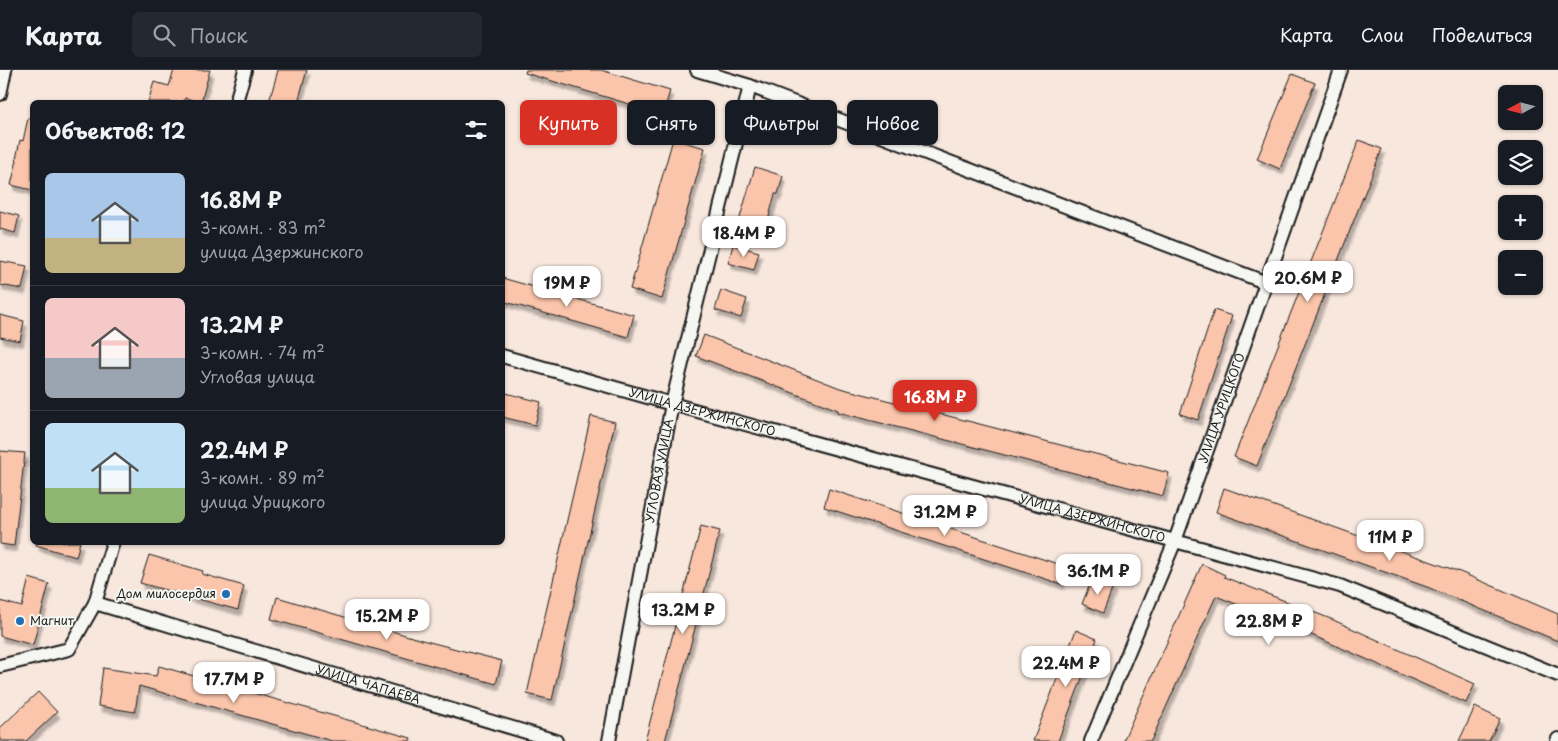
<!DOCTYPE html>
<html lang="ru">
<meta charset="utf-8">
<style>
:root{--surface:#171b24;--page:#242831;--text:#f1f3f6;--muted:#9ea1a6;--line:#363941;--accent:#d93025}
body{margin:0;font-family:"Playpen Sans",sans-serif;background:var(--page);color:var(--text);height:100vh;display:flex;flex-direction:column;font-size:19px;white-space:nowrap}
*{box-sizing:border-box;margin:0}
p{font-size:16px;color:var(--muted)}
.icon{flex:none;width:28px;height:28px;fill:none;stroke:currentColor;stroke-width:2;stroke-linecap:round;stroke-linejoin:round}
.map{position:relative;flex:1;overflow:hidden}
.side{position:absolute;left:30px;top:30px;width:475px;height:445px;display:flex;flex-direction:column;background:var(--surface);border-radius:8px;box-shadow:0 1px 4px #0004}
.side>*{flex:none}
.top-card{position:absolute;left:520px;top:30px;width:475px;height:45px;display:flex;gap:10px}
.needle{width:32px;rotate:263deg}
.controls{position:absolute;left:1498px;top:15px;display:grid;gap:10px}
.controls a{display:grid;place-items:center;width:45px;height:45px;border-radius:8px;background:var(--surface);box-shadow:0 1px 4px #0004;font-size:25px}
.price{position:absolute;translate:-50% -42px;padding:0 11px;border-radius:10px;background:#fff;color:#222;font-size:16px;line-height:32px;filter:drop-shadow(0 1px 2px #0008)}
.price::after{content:'';position:absolute;left:50%;top:30px;width:15px;height:11px;margin-left:-8px;background:inherit;clip-path:polygon(0 0,100% 0,50% 100%)}
.price.on{background:var(--accent);color:#fff}
ul{padding:0;list-style:none}
li{display:flex;align-items:center;gap:15px;height:125px;padding:0 15px}
li+li{border-top:1px solid var(--line)}
li span{display:grid;place-items:center;flex:none;width:140px;height:100px;border-radius:8px;color:#555}
li>.icon{margin-inline-start:auto}
span .icon{width:60px;height:60px;fill:#fffc;stroke-width:1}
li b{font-size:21px}
h2{display:flex;justify-content:space-between;align-items:center;height:60px;padding:0 15px;font-size:21px}
.pill{padding:0 18px;border-radius:8px;background:var(--surface);box-shadow:0 1px 4px #0004;font-size:18px;line-height:45px}
.pill.on{background:var(--accent);color:#fff}
header{display:flex;align-items:center;gap:30px;box-sizing:border-box;height:70px;padding:0 25px;background:var(--surface);border-bottom:1px solid var(--line)}
header strong{font-size:24px}
nav{display:flex;gap:28px;margin-inline-start:auto;font-size:18px}
.search{width:350px;height:45px;background:var(--page);display:flex;align-items:center;gap:12px;box-sizing:border-box;padding:0 18px;border-radius:8px;color:var(--muted);font-size:19px}
.map>svg:first-child{display:block}
</style>
<header>
<strong>Карта</strong>
<div class="search"><svg class="icon" aria-label="search" viewBox="0 0 24 24"><circle cx="10" cy="10" r="6"/><path d="M15 15l6 6"/></svg>Поиск</div>
<nav><a>Карта</a><a>Слои</a><a>Поделиться</a></nav>
</header>
<div class="map">
<svg width="1558" height="671" viewBox="0 0 1558 671">
<defs>
<filter id="shadow"><feDropShadow dx="3" dy="5.5" stdDeviation="1" flood-color="#0004"/></filter>
</defs>
<rect width="100%" height="100%" fill="#f7e7dd"/>
<filter id="ink" filterUnits="userSpaceOnUse"><feTurbulence type="fractalNoise" baseFrequency=".02" numOctaves="2"/><feDisplacementMap in="SourceGraphic" scale="10" xChannelSelector="R" yChannelSelector="G"/><feConvolveMatrix kernelMatrix="1 2 1 2 8 2 1 2 1" color-interpolation-filters="sRGB"/></filter>
<g filter="url(#ink)">
<path fill="#fac5ab" stroke="#1c1c1c" filter="url(#shadow)" d="M174,0H210L201,32L185,28L183,32H148L154,12L169,16Z
M278,0H307L298,32H269Z
M526,0H601L670,21L663,44L525,3Z
M1292,4L1315,13L1280,99L1257,89Z
M28,48H32V120L11,115L17,90L16,89L20,70L23,71Z
M673,69L705,78L662,229L630,219Z
M1359,70L1382,79L1257,396L1234,387Z
M755,97L783,106L778,124H775L766,158L739,151Z
M0,141L19,146L15,163L0,159Z
M733,175L759,182L754,200L728,193Z
M0,191L27,196L22,219L0,215Z
M502,208L634,245L628,267L502,231Z
M721,220L747,229L741,248L715,240Z
M1214,240L1232,246L1198,350L1180,344Z
M0,245L24,251L20,271L0,267Z
M704,265L840,318L1169,403L1163,426L838,342V340L696,286Z
M502,322L541,332L535,355L502,347Z
M591,346L615,352L552,630L527,624Z
M0,381L25,383L14,476L0,474Z
M1224,418L1460,502L1558,544V571L1427,517L1216,442Z
M829,419L1067,497L1061,514L824,437Z
M701,456L720,461L681,612L665,671H645Z
M37,472H80L76,487L36,475Z
M149,485L203,501L202,504L244,516L238,540L140,513Z
M1202,494L1225,505L1224,507L1331,549L1475,614L1466,633L1298,559L1216,526L1151,671H1123Z
M29,508L49,514L33,575L0,566V531L22,537Z
M1092,509L1113,517L1103,543L1082,534Z
M277,527L422,570L502,591L496,614L271,549Z
M1076,560L1097,569L1068,645L1058,671H1033Z
M159,596L411,668L410,671H332L139,616L135,642L98,636L103,598L156,606Z
M38,622L57,642L26,671H0V658Z
M1475,637L1500,649L1489,671H1459Z"/>
<g fill="none" stroke-linecap="round" stroke-linejoin="round">
<defs>
<g id="minor">
<path d="M697,0L750,16L1267,213"/>
<path d="M0,24L5,0"/>
<path d="M236,32L245,0"/>
<path id="s1" d="M502,286L672,334L1340,516L1558,605"/>
<path id="s2" d="M95,533L556,671"/>
<path d="M0,596L69,579L95,533L113,472"/>
<path id="s3" d="M609,671L672,334L750,16"/>
<path id="s4" d="M1091,671L1175,471L1341,0"/>
<path d="M1557,671L1558,669"/>
</g>
</defs>
<use href="#minor" stroke="#1c1c1c" stroke-width="16"/>
<use href="#minor" stroke="#f6f6f2" stroke-width="12"/>
</g>
</g>
<g fill="#1f6fb2" stroke="#f6f6f2" stroke-width="2">
<circle cx="226" cy="524" r="5"/>
<circle cx="20" cy="551" r="5"/>
</g>
<g text-anchor="middle" stroke-width="4" stroke-linejoin="round" paint-order="stroke">
<g font-size="12" fill="#1c1c1c" stroke="#f6f6f2">
<text dy="4" stroke="none"><textPath href="#s4" startOffset="358">УЛИЦА УРИЦКОГО</textPath></text>
<text dy="4" stroke="none"><textPath href="#s1" startOffset="208">УЛИЦА ДЗЕРЖИНСКОГО</textPath></text>
<text dy="4" stroke="none"><textPath href="#s3" startOffset="275">УГЛОВАЯ УЛИЦА</textPath></text>
<text dy="4" stroke="none"><textPath href="#s1" startOffset="612">УЛИЦА ДЗЕРЖИНСКОГО</textPath></text>
<text dy="4" stroke="none"><textPath href="#s2" startOffset="285">УЛИЦА ЧАПАЕВА</textPath></text>
</g>
<g font-size="12" fill="#1c1c1c" stroke="#f6f6f2" text-anchor="end">
<text x="216" y="528">Дом милосердия</text>
<text x="30" y="555" text-anchor="start">Магнит</text>
</g>
</g>
</svg>
<div class="controls">
<a><svg class="needle" viewBox="-14 -14 28 28"><path d="M0-13l5 13h-10z" fill="#e53935"/><path d="M0 13l5-13h-10z" fill="#9ea1a6"/></svg></a>
<a><svg class="icon" aria-label="layers" viewBox="0 0 24 24"><path d="M12 4l9 5-9 5-9-5zM3 14l9 5 9-5"/></svg></a>
<a>+</a>
<a>−</a>
</div>
<b class="price" style="left:744px;top:188px">18.4M ₽</b>
<b class="price" style="left:1308px;top:233px">20.6M ₽</b>
<b class="price" style="left:567px;top:238px">19M ₽</b>
<b class="price on" style="left:935px;top:352px">16.8M ₽</b>
<b class="price" style="left:945px;top:467px">31.2M ₽</b>
<b class="price" style="left:1390px;top:492px">11M ₽</b>
<b class="price" style="left:1098px;top:526px">36.1M ₽</b>
<b class="price" style="left:683px;top:565px">13.2M ₽</b>
<b class="price" style="left:387px;top:571px">15.2M ₽</b>
<b class="price" style="left:1269px;top:576px">22.8M ₽</b>
<b class="price" style="left:1066px;top:618px">22.4M ₽</b>
<b class="price" style="left:234px;top:634px">17.7M ₽</b>
<div class="top-card">
<a class="pill on">Купить</a>
<a class="pill">Снять</a>
<a class="pill">Фильтры</a>
<a class="pill">Новое</a>
</div>
<section class="side">
<h2>Объектов: 12<svg class="icon" aria-label="filters" viewBox="0 0 24 24"><path d="M4 7h16M4 17h16"/><circle cx="9" cy="7" r="2"/><circle cx="15" cy="17" r="2"/></svg></h2>
<ul>
<li><span style="background:linear-gradient(#a9c7e8 65%,#c2b280 0)"><svg class="icon" aria-label="home" viewBox="0 0 24 24"><path d="M3 11l9-7 9 7M6 9v11h12V9"/></svg></span><div><b>16.8M ₽</b><p>3-комн. · 83 m²</p><p>улица Дзержинского</p></div></li>
<li><span style="background:linear-gradient(#f6c9c9 60%,#9aa5b1 0)"><svg class="icon" aria-label="home" viewBox="0 0 24 24"><path d="M3 11l9-7 9 7M6 9v11h12V9"/></svg></span><div><b>13.2M ₽</b><p>3-комн. · 74 m²</p><p>Угловая улица</p></div></li>
<li><span style="background:linear-gradient(#bfe0f5 65%,#8fb573 0)"><svg class="icon" aria-label="home" viewBox="0 0 24 24"><path d="M3 11l9-7 9 7M6 9v11h12V9"/></svg></span><div><b>22.4M ₽</b><p>3-комн. · 89 m²</p><p>улица Урицкого</p></div></li>
</ul>
</section>
</div>
